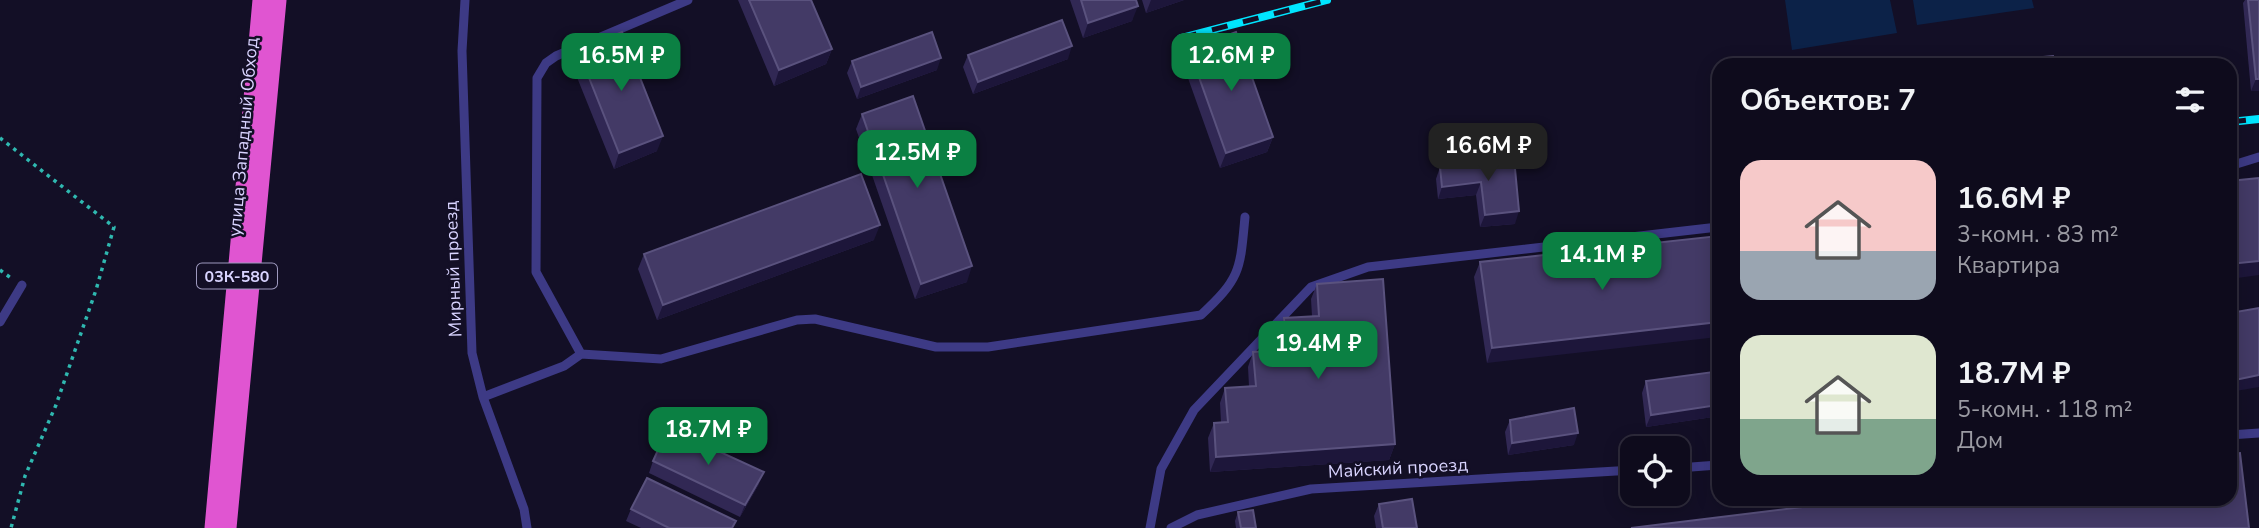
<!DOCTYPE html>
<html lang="ru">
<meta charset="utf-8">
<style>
:root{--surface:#0e0b1c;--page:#1c1929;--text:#f1f3f6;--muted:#9b9ba3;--line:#2e2b3b;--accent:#0b8043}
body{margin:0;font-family:"Nunito Sans",sans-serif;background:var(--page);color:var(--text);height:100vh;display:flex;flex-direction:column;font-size:26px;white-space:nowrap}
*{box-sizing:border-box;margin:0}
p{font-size:23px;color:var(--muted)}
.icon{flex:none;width:38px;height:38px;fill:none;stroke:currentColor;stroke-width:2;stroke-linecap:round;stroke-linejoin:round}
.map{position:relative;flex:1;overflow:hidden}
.drawer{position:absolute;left:1712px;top:58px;width:525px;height:448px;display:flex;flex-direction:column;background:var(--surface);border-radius:21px;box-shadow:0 4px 18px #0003,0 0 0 2px var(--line)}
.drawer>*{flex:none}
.tools{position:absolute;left:1620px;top:436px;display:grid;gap:14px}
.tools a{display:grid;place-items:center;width:70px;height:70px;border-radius:14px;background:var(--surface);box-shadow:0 4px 18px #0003,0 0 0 2px var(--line);font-size:35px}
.price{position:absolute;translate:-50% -60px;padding:0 16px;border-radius:14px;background:var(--accent);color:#fff;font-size:23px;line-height:46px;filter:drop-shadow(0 2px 4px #0008)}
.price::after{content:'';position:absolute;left:50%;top:42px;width:21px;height:16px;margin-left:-10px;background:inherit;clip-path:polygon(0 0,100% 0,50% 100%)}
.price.selected{background:#222;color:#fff}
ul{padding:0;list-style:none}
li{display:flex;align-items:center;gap:21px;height:175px;padding:0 28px}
li span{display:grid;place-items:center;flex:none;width:196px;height:140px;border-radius:21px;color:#555}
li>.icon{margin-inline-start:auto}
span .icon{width:84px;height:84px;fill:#fffc;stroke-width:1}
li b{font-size:30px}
h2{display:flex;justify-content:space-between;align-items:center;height:84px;padding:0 28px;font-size:30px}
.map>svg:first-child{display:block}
</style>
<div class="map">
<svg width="2259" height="528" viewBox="0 0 2259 528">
<rect width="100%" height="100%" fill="#130f26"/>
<path fill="#0c2248" d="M1785,0H1890L1897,33L1792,50Z
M1913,0H2032L2034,8L1917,25Z"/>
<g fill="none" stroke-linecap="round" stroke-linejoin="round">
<path stroke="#2fb8b0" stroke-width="3.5" stroke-dasharray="3.5 5" stroke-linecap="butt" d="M0,138L114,227L96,290L56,405L25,476L11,528
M0,270L11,278"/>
<path stroke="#3d3a85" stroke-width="9" d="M465,0L462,51L472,353L483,397L524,509L527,528
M2230,166L2259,157
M0,322L22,285
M581,354L536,272L537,78L546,63L556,56L688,0
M483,397L564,366L581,354L661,359L797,320L815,319L936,347H988L1201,315C1241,278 1240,270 1245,217
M2230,435L2259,433
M1678,468L1718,465
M1150,528L1161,469L1194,410L1311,287L1368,267L1718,227
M1171,528L1197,515L1311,489L1633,470"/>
<path stroke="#e055d1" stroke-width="19" d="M214,528L262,0
M227,528L277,0"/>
<defs>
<path id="rail" d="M1181,38L1327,0
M2230,122L2259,119"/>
</defs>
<use href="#rail" stroke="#00e5ff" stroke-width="8"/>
<use href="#rail" stroke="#130f26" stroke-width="5" stroke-dasharray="16" stroke-linecap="butt"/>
</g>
<path fill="#312854" d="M738,0H811L832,49L826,64L774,86Z
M1070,0H1136L1132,21L1083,38Z
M1142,0H1184L1146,13Z
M2245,0H2259V91H2251L2243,3Z
M1189,49L1273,137L1267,152L1220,168L1183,64Z
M578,50L657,151L614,169L572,65Z
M968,55L1068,59L973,94L963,67Z
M852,61L937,70L857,99L847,73Z
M862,114L967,282L915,299L856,129Z
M1514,158L1515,224L1480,227L1476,195L1438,199L1436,179L1440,167Z
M1718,236L1487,363L1474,277L1480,262Z
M874,240L657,320L638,269L644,254Z
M1317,284L1395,444L1389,460L1210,472L1208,438L1214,423L1221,422L1220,403L1225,388L1249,386L1248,367L1253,352L1280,350L1278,333L1284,318L1312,316L1311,299Z
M1646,381L1713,417L1646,427L1642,393Z
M1510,420L1574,445L1508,455L1505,432Z
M653,461L759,484L740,517L649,473Z
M1379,504L1417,528H1376L1374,516Z
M631,509L733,528H641L626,521Z
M1238,512L1256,528H1236L1235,521Z"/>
<path fill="#1d163a" d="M1151,0H1184L1146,13Z
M1138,6L1132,21L1083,38L1088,23Z
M1072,46L1068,59L973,94L978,82Z
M832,49L826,64L774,86L779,70Z
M941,58L937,70L857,99L861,87Z
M2256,79H2259V91H2251Z
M663,136L657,151L614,169L619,153Z
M1273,137L1267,152L1220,168L1226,153Z
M1481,182L1476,195L1438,199L1442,187Z
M1519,211L1515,224L1480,227L1485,215Z
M880,225L874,240L657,320L663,305Z
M2259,261V275L2230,279V264Z
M972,266L967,282L915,299L921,284Z
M1718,322V337L1487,363L1492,348Z
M2259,375V387L2230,392V381Z
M1718,405L1713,417L1646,427L1651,415Z
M1578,433L1574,445L1508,455L1512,443Z
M1395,444L1389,460L1210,472L1216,457Z
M764,472L759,484L740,517L745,505Z"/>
<path fill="#433a66" stroke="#5a527e" stroke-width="2" d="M749,0H811L832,49L779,70Z
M1081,0H1136L1138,6L1088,23Z
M2248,0H2259V79H2256Z
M1062,20L1072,46L978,82L968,55Z
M622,32L663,136L619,153L578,50Z
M932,32L941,58L861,87L852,61Z
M1236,32L1273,137L1226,153L1189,49Z
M2053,56L2054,65H1990V62Z
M913,96L972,266L921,284L862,114Z
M1514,158L1519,211L1485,215L1481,182L1442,187L1440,167Z
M861,174L880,225L663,305L644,254Z
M2259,178V261L2230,264V181Z
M1718,236V322L1492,348L1480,262Z
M1383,279L1395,444L1216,457L1214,423L1228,422L1225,388L1256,386L1253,352L1286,350L1284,318L1319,316L1317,284Z
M2259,308V375L2230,381V313Z
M1713,372L1718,405L1651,415L1646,381Z
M1574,408L1578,433L1512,443L1510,420Z
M668,428L764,472L745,505L653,461Z
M2240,453L2249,528H1631L1868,499H2230V454Z
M647,478L736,521L732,528H669L631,509Z
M1412,499L1417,528H1383L1379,504Z
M1253,510L1256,528H1241L1238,512Z"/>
<g text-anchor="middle" stroke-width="5" stroke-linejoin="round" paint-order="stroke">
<rect fill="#130f26" stroke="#9e99be" stroke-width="2" x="197" y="263.5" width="80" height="25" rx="5"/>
<g font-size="16" font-weight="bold" fill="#d9d4ff">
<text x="237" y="282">03К-580</text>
</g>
<g font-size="18" fill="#d9d4ff" stroke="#130f26">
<text transform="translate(243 137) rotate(-85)" y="6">улица Западный Обход</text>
<text transform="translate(453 269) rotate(-92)" y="6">Мирный проезд</text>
<text transform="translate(1398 468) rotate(-3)" y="6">Майский проезд</text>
</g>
</g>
</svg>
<div class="tools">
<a><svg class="icon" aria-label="locate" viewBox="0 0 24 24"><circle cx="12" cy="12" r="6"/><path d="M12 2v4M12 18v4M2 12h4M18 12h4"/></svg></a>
</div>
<b class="price" style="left:621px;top:93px">16.5M ₽</b>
<b class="price" style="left:1231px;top:93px">12.6M ₽</b>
<b class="price selected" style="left:1488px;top:183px">16.6M ₽</b>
<b class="price" style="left:917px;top:190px">12.5M ₽</b>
<b class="price" style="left:1602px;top:292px">14.1M ₽</b>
<b class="price" style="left:1318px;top:381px">19.4M ₽</b>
<b class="price" style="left:708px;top:467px">18.7M ₽</b>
<section class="drawer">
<h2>Объектов: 7<svg class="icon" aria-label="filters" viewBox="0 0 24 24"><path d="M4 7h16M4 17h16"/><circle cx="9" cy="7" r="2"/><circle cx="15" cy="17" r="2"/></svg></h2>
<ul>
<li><span style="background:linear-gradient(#f6c9c9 65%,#9aa5b1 0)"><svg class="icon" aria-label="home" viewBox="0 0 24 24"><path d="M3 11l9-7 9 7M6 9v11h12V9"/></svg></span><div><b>16.6M ₽</b><p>3-комн. · 83 m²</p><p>Квартира</p></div></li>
<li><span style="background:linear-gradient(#dfe7d0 60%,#7fa58c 0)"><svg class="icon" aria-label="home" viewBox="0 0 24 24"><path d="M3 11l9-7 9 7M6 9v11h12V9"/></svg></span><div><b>18.7M ₽</b><p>5-комн. · 118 m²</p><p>Дом</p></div></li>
</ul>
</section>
</div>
